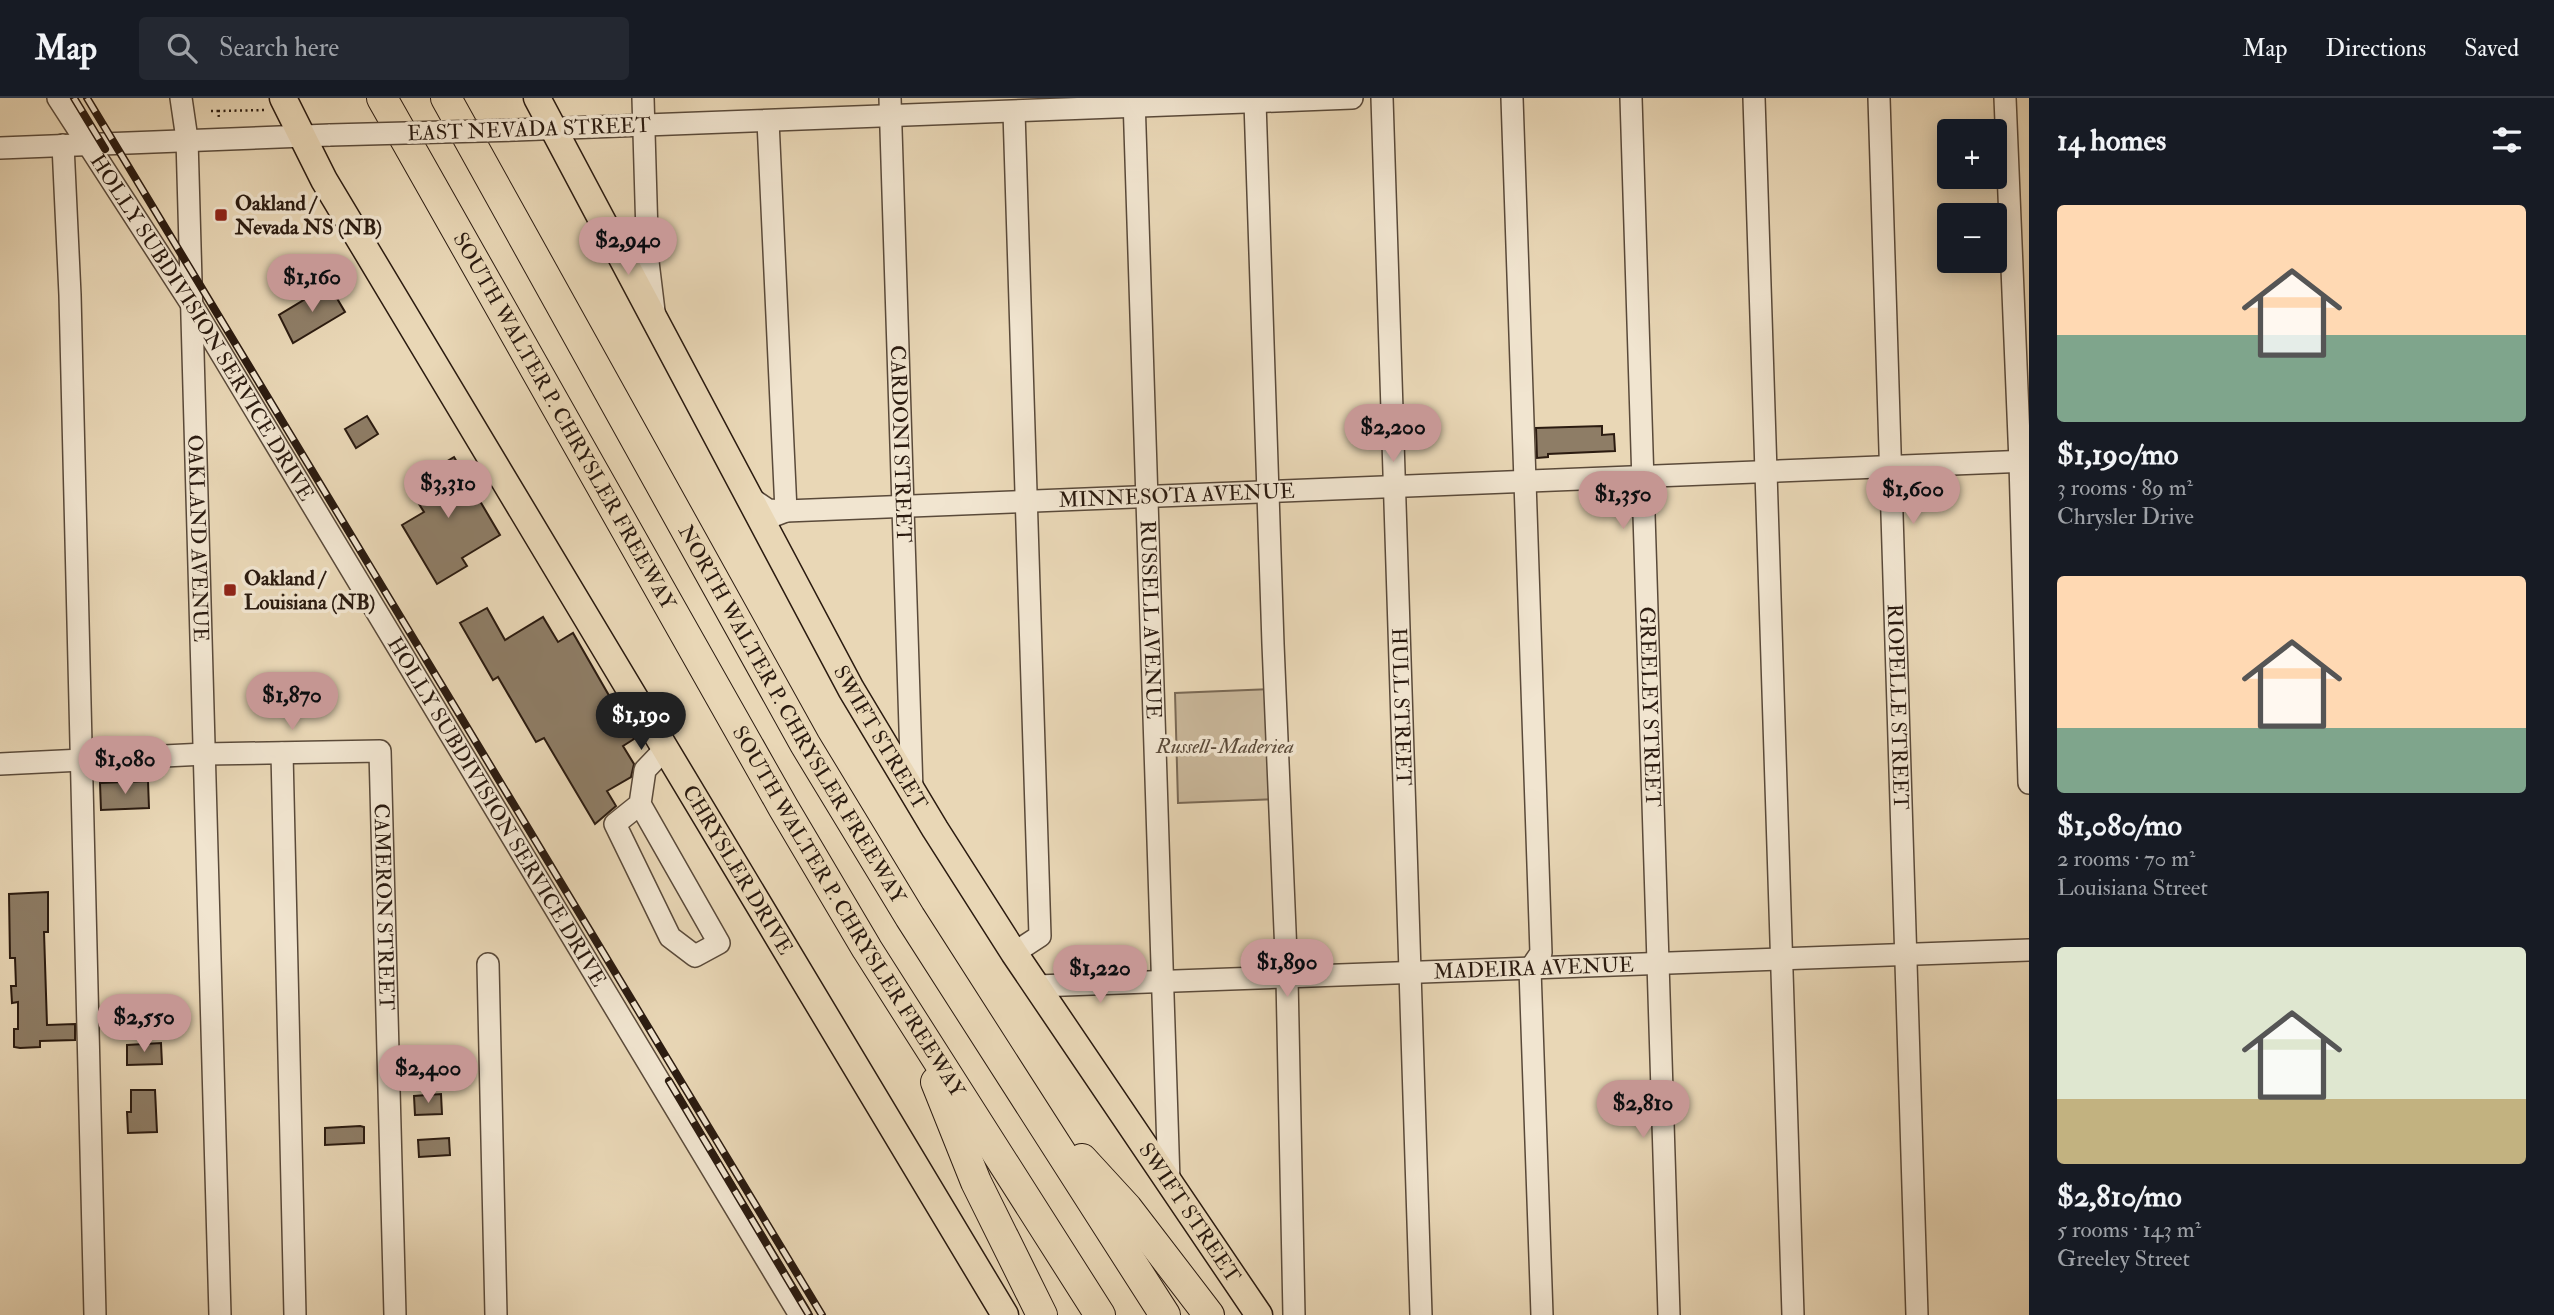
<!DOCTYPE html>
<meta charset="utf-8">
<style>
:root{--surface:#171b24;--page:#242831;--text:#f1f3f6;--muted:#9ea1a6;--line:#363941;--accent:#c59692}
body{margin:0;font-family:"IM FELL Double Pica",serif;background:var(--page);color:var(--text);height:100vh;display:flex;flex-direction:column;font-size:26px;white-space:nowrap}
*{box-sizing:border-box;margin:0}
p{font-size:23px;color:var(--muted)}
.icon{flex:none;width:38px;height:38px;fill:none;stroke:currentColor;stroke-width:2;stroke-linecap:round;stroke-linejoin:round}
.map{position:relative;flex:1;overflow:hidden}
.details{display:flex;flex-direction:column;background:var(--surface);width:525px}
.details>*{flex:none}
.fabs{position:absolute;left:1937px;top:21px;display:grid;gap:14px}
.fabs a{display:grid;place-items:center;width:70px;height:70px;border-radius:7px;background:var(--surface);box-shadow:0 4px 18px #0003;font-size:35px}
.price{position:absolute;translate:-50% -60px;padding:0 16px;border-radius:24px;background:var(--accent);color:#111;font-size:23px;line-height:46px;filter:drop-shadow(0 2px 4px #0008)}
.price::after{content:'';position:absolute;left:50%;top:42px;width:21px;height:16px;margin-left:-10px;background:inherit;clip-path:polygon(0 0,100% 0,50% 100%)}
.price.selected{background:#222;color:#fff}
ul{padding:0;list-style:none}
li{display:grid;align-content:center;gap:14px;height:371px;padding:0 28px}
li span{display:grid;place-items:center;height:217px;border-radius:7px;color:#555}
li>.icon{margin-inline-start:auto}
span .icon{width:126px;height:126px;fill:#fffc;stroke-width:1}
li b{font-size:30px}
h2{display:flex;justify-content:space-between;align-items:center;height:84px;padding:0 28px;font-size:30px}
header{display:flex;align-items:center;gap:42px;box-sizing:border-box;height:98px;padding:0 35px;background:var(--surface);border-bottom:2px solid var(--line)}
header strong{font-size:33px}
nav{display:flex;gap:38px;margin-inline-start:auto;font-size:24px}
.search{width:490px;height:63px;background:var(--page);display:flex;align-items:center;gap:18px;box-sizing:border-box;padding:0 24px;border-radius:7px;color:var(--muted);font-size:26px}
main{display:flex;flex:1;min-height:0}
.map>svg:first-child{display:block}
</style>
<header>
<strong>Map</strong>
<div class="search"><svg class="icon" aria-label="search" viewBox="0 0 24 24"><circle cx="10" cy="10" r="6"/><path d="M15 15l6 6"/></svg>Search here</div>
<nav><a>Map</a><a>Directions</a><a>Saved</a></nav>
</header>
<main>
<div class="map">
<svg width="2029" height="1217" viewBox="0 0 2029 1217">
<rect width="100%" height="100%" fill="#e9d7b6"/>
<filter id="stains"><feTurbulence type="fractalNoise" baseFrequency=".00286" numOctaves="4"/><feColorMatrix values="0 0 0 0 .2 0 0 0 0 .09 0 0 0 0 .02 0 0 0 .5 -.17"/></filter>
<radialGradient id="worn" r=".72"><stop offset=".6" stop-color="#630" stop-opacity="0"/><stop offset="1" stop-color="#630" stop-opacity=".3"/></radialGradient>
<path fill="#c9b79a" stroke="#7a6955" stroke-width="2" d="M1272,591L1276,701L1178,705L1175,595Z"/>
<path fill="#8e7d66" stroke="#2b1b10" stroke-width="2" d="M327,188L332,192L345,214L293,245L279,217Z
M367,318L378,336L356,350L345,331Z
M1602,328V337L1614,336L1615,353L1548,356V359L1537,360L1536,330Z
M454,359L500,437L462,460L467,468L437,486L402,427L424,414L407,387Z
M487,510L505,542L543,519L558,544L573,535L634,641L623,648L634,666L631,679L607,693L616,708L595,726L544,640L536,644L498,579L493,582L460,525Z
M148,683L149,710L101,712L100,685Z
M48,794V834H44L47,927L75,926V942L40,943V949L20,950L14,949V931H18V904L12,905L11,888H16L15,860H10L9,796Z
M161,945L162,966L127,967V947Z
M131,992H155L157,1034L128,1035L127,1014H131Z
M441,996L442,1016L415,1017L414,998Z
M360,1028L364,1029V1045L325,1047V1030Z
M449,1040L450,1057L419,1059L418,1042Z"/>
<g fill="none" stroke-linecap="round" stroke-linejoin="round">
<defs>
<g id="minor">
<path id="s1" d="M58,0L192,207L800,1217"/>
<path id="s2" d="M181,0L187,41L220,1217"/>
<path id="s3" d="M890,0L912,693"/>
<path id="s4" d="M1134,0L1169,1083"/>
<path id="s5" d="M1382,0L1421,1217"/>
<path d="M1512,0L1541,855L1530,871L1542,1217"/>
<path id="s6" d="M1631,0L1669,1217"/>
<path d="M1754,0L1793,1217"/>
<path id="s7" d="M1879,0L1917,1217"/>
<path d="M2005,0L2020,364L2029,685"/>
<path d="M1255,4L1273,546L1287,880L1294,1217"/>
<path d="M1014,14L1040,838L1014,855"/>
<path d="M768,23L786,413L773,418"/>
<path d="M515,32L1352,0"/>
<path d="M63,47L70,197L95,1217"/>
<path d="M0,50L330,37"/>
<path d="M607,134C621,140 636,150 647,137L643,0"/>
<path d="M645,139L654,213"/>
<path id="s8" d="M749,399L768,412L786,413L2029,363"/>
<path d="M282,655L295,1217"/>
<path id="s9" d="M0,666L205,656L380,653L395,1217"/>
<path d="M640,706L615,726L670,839L695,858L719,845L640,706L645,672L666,650"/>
<path d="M488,866L496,1217"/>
<path id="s10" d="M1037,888L2029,852"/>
</g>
<g id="major">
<path id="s11" d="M283,0L324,82L1005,1217"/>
<path id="s12" d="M537,0L851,591L935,731L1014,855L1259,1217"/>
</g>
<g id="highway">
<path id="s13" d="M382,0L783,709L867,851L1100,1217"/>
<path id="s14" d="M446,0L805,646L910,819L1165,1217"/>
<path d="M936,984L976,1084L1042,1217"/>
<path d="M1082,1061L1127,1110L1209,1217"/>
</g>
</defs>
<use href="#minor" stroke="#5a4a3a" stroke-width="24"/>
<use href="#major" stroke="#2b1b10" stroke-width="29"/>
<use href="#highway" stroke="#2b1b10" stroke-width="32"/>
<path stroke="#2b1b10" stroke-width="2.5" stroke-dasharray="2 3.5" stroke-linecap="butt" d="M211,13H218L219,20
M218,13L267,12"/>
<use href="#minor" stroke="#f1e5d0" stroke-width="21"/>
<use href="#major" stroke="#e9d7b6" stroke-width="26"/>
<use href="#highway" stroke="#e9d7b6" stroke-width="30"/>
<defs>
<path id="rail" d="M74,0L105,51
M87,0L822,1217
M669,983L809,1217"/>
</defs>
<use href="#rail" stroke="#2b1b10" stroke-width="8"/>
<use href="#rail" stroke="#f1e5d0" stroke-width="5" stroke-dasharray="16" stroke-linecap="butt"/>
<defs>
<path id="minor-bridge" d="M330,37L515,32"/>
</defs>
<use href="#minor-bridge" stroke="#5a4a3a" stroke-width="24" stroke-linecap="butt"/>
<use href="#minor-bridge" stroke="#f1e5d0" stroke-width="21"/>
</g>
<g fill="#8f2418" stroke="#f1e5d0" stroke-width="2.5">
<rect x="214" y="110" width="14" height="14" rx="3.5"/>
<rect x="223" y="485" width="14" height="14" rx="3.5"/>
</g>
<g text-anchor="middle" stroke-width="7" stroke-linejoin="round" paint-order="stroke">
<g font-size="21" fill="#2b1b10" stroke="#f1e5d0">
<text transform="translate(529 31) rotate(-2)" y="7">EAST NEVADA STREET</text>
<text dy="7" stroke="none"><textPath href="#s1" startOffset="271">HOLLY SUBDIVISION SERVICE DRIVE</textPath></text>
<text dy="7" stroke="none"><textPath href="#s13" startOffset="371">SOUTH WALTER P. CHRYSLER FREEWAY</textPath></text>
<text dy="7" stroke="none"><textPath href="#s3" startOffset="346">CARDONI STREET</textPath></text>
<text dy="7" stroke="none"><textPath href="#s8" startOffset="432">MINNESOTA AVENUE</textPath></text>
<text dy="7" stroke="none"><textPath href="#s2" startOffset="441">OAKLAND AVENUE</textPath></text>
<text dy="7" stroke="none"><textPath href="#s4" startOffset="522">RUSSELL AVENUE</textPath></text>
<text dy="7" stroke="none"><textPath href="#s5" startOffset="609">HULL STREET</textPath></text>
<text dy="7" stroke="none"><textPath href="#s6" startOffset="609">GREELEY STREET</textPath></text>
<text dy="7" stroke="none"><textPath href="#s7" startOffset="609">RIOPELLE STREET</textPath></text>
<text dy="7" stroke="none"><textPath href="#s14" startOffset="707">NORTH WALTER P. CHRYSLER FREEWAY</textPath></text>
<text dy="7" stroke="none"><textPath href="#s12" startOffset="726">SWIFT STREET</textPath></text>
<text dy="7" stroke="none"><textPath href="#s1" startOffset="838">HOLLY SUBDIVISION SERVICE DRIVE</textPath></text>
<text dy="7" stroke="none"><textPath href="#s11" startOffset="896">CHRYSLER DRIVE</textPath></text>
<text dy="7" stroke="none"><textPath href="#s9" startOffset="536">CAMERON STREET</textPath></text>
<text dy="7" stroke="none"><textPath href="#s13" startOffset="938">SOUTH WALTER P. CHRYSLER FREEWAY</textPath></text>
<text dy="7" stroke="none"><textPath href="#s10" startOffset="497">MADEIRA AVENUE</textPath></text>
<text dy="7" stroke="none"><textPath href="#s12" startOffset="1293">SWIFT STREET</textPath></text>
</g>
<g font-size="21" font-weight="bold" fill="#2b1b10" stroke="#f1e5d0" text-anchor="start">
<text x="235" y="112">Oakland /<tspan x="235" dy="24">Nevada NS (NB)</tspan></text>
<text x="244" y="487">Oakland /<tspan x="244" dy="24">Louisiana (NB)</tspan></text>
</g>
<g font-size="21" font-style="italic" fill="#5a4a39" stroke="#f1e5d0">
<text x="1225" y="655">Russell-Maderiea</text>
</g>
</g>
<rect width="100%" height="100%" filter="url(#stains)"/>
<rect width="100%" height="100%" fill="url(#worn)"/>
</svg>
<div class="fabs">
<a>+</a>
<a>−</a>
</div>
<b class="price" style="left:628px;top:179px">$2,940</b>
<b class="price" style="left:312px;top:216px">$1,160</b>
<b class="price" style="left:1393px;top:366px">$2,200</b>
<b class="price" style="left:448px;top:422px">$3,310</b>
<b class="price" style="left:1913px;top:428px">$1,600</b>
<b class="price" style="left:1623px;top:433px">$1,350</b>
<b class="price" style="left:292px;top:634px">$1,870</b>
<b class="price selected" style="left:641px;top:654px">$1,190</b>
<b class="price" style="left:125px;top:698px">$1,080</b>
<b class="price" style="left:1287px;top:901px">$1,890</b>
<b class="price" style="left:1100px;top:907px">$1,220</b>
<b class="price" style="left:144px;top:956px">$2,550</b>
<b class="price" style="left:428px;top:1007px">$2,400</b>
<b class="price" style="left:1643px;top:1042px">$2,810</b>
</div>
<section class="details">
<h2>14 homes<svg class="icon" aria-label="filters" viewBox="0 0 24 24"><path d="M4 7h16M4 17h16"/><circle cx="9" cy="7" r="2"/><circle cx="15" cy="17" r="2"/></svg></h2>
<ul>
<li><span style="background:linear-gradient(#ffd9b3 60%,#7fa58c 0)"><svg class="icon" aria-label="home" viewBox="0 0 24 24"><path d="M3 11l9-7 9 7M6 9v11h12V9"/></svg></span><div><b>$1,190/mo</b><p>3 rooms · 89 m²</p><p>Chrysler Drive</p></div></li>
<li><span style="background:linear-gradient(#ffd9b3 70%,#7fa58c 0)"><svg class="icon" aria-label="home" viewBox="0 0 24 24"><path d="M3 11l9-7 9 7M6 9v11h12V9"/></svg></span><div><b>$1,080/mo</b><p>2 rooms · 70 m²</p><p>Louisiana Street</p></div></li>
<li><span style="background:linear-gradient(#dfe7d0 70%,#c2b280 0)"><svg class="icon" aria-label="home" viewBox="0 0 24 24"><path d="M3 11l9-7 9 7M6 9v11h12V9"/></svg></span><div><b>$2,810/mo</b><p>5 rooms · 143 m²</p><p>Greeley Street</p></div></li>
</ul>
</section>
</main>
